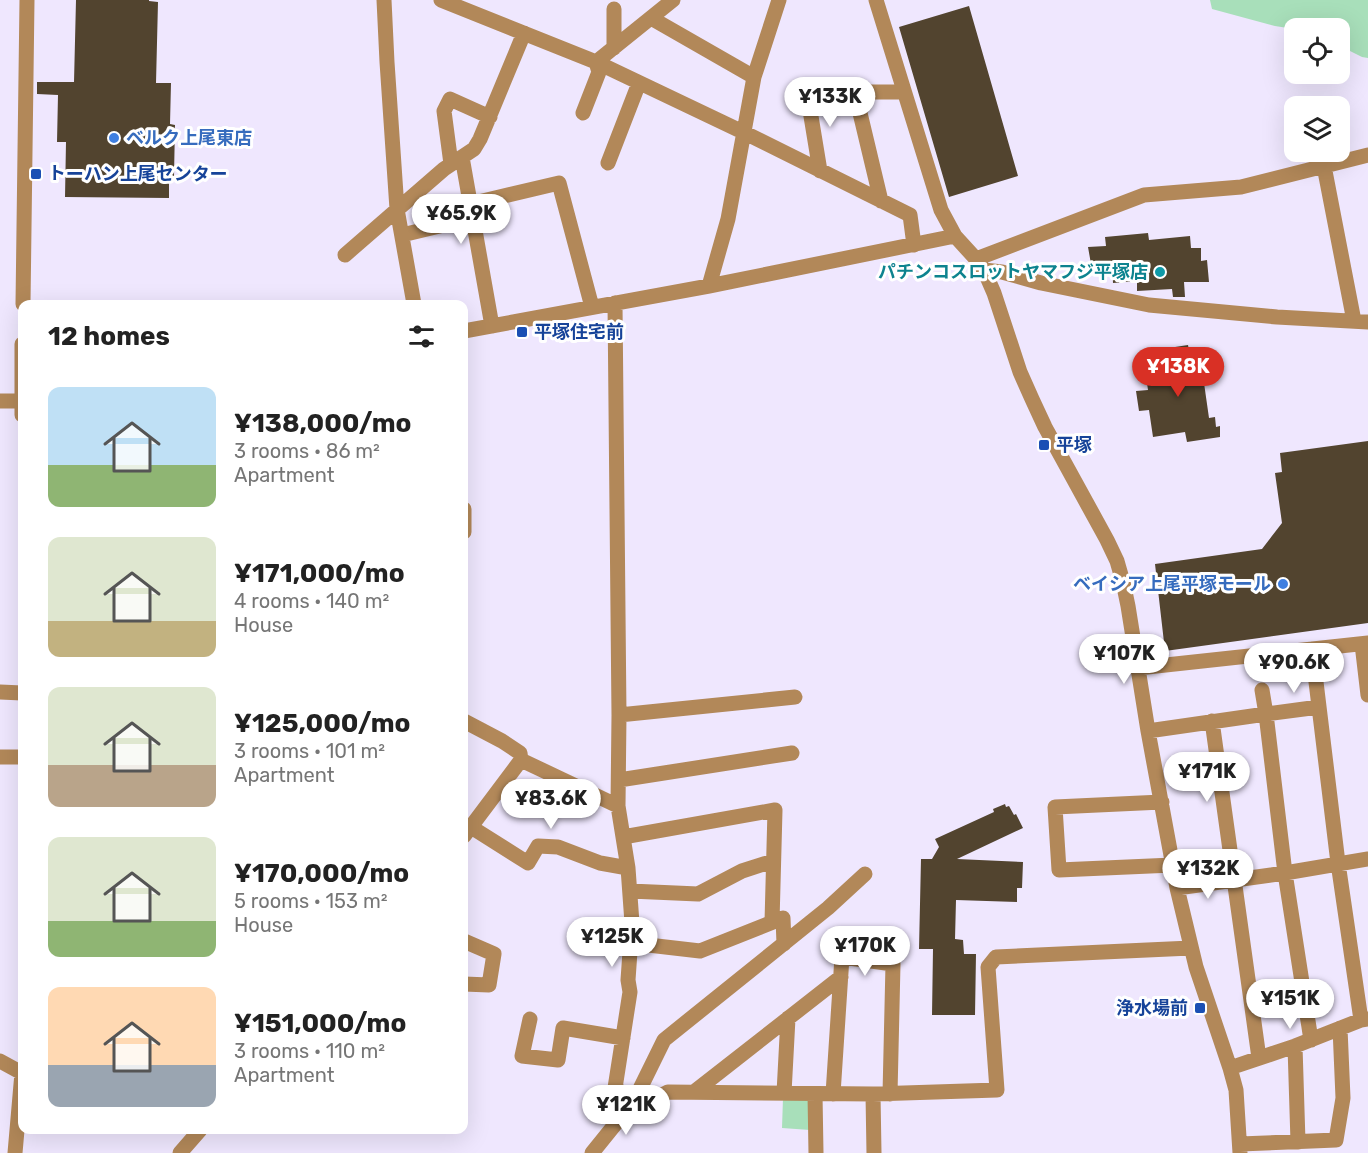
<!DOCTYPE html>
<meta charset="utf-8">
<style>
:root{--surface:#fff;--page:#f6f6f6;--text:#222;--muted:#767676;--accent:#d93025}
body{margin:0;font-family:Rubik,"Noto Sans JP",sans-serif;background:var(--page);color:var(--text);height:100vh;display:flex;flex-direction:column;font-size:22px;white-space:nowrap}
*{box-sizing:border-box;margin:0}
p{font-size:20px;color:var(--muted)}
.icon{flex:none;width:33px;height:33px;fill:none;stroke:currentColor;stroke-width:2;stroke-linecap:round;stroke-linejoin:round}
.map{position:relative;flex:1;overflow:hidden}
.side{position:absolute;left:18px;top:300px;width:450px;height:834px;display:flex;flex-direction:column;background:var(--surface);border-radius:12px;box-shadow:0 6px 24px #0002}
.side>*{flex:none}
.controls{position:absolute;left:1284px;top:18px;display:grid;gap:12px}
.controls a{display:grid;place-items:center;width:66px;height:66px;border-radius:12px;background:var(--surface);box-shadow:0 6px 24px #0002;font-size:30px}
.price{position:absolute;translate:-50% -51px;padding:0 14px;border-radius:21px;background:#fff;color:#222;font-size:20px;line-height:39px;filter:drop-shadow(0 2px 3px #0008)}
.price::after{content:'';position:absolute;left:50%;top:36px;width:18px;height:14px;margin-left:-9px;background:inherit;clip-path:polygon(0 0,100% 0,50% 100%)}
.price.current{background:var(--accent);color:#fff}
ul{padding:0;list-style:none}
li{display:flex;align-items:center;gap:18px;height:150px;padding:0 30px}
li span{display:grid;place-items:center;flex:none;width:168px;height:120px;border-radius:12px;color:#555}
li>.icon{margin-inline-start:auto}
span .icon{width:72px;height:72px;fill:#fffc;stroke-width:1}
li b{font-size:26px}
h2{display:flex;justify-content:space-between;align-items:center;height:72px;padding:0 30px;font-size:26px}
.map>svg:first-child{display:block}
</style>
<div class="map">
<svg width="1368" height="1153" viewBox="0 0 1368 1153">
<rect width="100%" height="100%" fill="#efe7fe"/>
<path fill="#a8dfba" d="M1210,0H1368V58L1362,57L1340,46V28L1294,29L1275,26L1212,9Z
M783,1098L807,1099L810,1102V1130L782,1128Z"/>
<path fill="#52442f" d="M76,0H149V1L158,2L156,83H171L170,124L175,125L174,176H169V198L65,197L66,142H57L58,95L37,94V82H74Z
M969,6L1018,176L949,197L899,27Z
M1148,233L1149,240L1190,236L1191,248H1201V261L1207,260L1209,282H1184L1185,297H1173L1172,289L1137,291V281L1113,283L1112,262L1091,264L1088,247L1106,246L1105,237Z
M1188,345L1190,356L1200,355L1209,418L1215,417L1216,427L1220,426V437L1187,442L1185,432L1153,437L1149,410L1139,411L1136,391L1148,390L1144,363L1177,358L1175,347Z
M1368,441V623L1165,651L1155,564L1262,549L1282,523L1275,473L1282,472L1280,453Z
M1005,804L1006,807L1009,806L1014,815L1016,814L1023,828L957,859L1023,862L1022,888H1017V902L956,900L955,939L963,940L964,954H976L975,1015H932L933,949H919L921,859H932L939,847L935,839L994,812L993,809Z"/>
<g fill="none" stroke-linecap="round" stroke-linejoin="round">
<path stroke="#b28859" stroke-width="15" d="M384,0L387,62L397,209L414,304
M441,0L596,62L745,133L910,215L914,245
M876,0L941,210L955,236L976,259L984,270L994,293L1020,372L1032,399L1045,427L1107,540L1117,561L1123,582L1128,606L1148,731L1177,888L1196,967L1230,1068L1236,1090L1240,1153
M614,9V48
M651,18L754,77
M596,62L673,0
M807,92L820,171
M583,113L599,72L596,62
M462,157L492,326
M608,163L639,83
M451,164L444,111L450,99L490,117
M1324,166L1354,321
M881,201L855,92H904
M470,204L559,183L592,307
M402,235L473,218
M345,255L444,169L474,149L480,139L524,33
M976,259L1144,195L1241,187L1368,155
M984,270L1002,272L1041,283L1149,305L1277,317L1368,322
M709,286L728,219L754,77L779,0
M615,303L619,715L618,806L628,868L632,923L628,980L630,992L615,1088L634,1101L647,1103L668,1092L873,1094
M23,304L27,0
M464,331L709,286L955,236
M22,344V415
M0,401H22
M464,509V532
M1362,644L1368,695
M1312,649L1338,863L1361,1020
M1138,668L1368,643
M1262,690L1266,714L1319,707
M0,692L22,693
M619,715L795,697
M464,721L502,741L520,753L521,760L618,806
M1212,721L1259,1058
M1148,731L1266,714L1285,873L1311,1040
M0,757H22
M619,780L792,753
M1162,802L1055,807L1059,870L1173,865
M471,827L528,863L538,846L558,847L600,863L628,868
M464,836L521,760
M623,837L775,810L772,922
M1177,888L1285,873L1368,859
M630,891L698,894L742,871L773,861
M464,941L494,954L489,985L464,984
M631,943L700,951L783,918L784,944
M530,1019L522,1056L558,1060L563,1028L623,1038
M1295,1046L1298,1142
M0,1061L22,1073
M1230,1068L1295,1046L1361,1020L1368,1019
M694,1092L841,977
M784,1093L788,1018
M815,1094L816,1153
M833,1094L842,957L893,964L890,1094
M1240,1144L1336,1140L1343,1098L1340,1028
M15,1153L22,1073
M180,1153L200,1130
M592,1153L634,1101L664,1040L828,908L865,874
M874,1153L873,1094L997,1090L988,967L996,957L1191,948"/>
</g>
<g fill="#3f7fe0" stroke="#fff" stroke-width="2">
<circle cx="114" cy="138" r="6"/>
<circle cx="1283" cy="584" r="6"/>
</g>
<g fill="#1a4fb4" stroke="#fff" stroke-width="2">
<rect x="30" y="168" width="12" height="12" rx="3"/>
<rect x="516" y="326" width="12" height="12" rx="3"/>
<rect x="1038" y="439" width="12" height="12" rx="3"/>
<rect x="1194" y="1002" width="12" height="12" rx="3"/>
</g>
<circle fill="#0f9aa8" stroke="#fff" stroke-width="2" cx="1160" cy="272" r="6"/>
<g text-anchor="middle" stroke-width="6" stroke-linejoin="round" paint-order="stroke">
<g font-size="18" font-weight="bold" fill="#366cbe" stroke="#fff" text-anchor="start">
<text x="126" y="144">ベルク上尾東店</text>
<text x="1271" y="590" text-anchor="end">ベイシア上尾平塚モール</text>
</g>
<g font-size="18" font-weight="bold" fill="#164399" stroke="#fff" text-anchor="start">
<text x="48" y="180">トーハン上尾センター</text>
<text x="534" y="338">平塚住宅前</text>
<text x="1056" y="451">平塚</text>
<text x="1188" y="1014" text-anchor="end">浄水場前</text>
</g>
<g font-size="18" font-weight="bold" fill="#0d838f" stroke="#fff" text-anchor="end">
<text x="1148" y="278">パチンコスロットヤマフジ平塚店</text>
</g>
</g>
</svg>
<div class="controls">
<a><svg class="icon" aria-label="locate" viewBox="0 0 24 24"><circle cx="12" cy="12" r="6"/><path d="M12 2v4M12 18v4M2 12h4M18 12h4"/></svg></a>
<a><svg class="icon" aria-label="layers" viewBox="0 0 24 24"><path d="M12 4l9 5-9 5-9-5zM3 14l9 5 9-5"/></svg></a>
</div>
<b class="price" style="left:830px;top:128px">¥133K</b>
<b class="price" style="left:461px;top:245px">¥65.9K</b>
<b class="price current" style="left:1178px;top:398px">¥138K</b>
<b class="price" style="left:1124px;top:685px">¥107K</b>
<b class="price" style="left:1294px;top:694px">¥90.6K</b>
<b class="price" style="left:1207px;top:803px">¥171K</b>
<b class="price" style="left:551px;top:830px">¥83.6K</b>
<b class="price" style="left:1208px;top:900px">¥132K</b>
<b class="price" style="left:612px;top:968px">¥125K</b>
<b class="price" style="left:865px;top:977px">¥170K</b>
<b class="price" style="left:1290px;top:1030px">¥151K</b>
<b class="price" style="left:626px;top:1136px">¥121K</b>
<section class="side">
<h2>12 homes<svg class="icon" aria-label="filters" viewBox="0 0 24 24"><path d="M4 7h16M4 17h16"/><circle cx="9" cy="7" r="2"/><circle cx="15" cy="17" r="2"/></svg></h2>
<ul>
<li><span style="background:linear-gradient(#bfe0f5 65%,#8fb573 0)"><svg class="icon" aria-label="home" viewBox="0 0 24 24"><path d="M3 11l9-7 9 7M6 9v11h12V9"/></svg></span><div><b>¥138,000/mo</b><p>3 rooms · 86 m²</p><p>Apartment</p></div></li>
<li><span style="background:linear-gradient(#dfe7d0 70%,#c2b280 0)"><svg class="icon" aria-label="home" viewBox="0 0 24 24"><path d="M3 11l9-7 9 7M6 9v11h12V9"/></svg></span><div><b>¥171,000/mo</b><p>4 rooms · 140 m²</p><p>House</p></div></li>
<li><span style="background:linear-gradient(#dfe7d0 65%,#b9a48a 0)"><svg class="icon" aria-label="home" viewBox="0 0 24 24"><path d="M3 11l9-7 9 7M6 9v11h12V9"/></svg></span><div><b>¥125,000/mo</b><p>3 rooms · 101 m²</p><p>Apartment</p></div></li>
<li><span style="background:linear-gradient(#dfe7d0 70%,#8fb573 0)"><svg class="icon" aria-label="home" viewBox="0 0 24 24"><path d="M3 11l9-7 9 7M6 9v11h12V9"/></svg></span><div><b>¥170,000/mo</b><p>5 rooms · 153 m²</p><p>House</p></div></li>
<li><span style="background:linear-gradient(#ffd9b3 65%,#9aa5b1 0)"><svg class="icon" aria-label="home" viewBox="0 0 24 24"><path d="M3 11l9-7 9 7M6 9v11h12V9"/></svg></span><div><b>¥151,000/mo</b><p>3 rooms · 110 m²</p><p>Apartment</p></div></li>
</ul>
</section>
</div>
